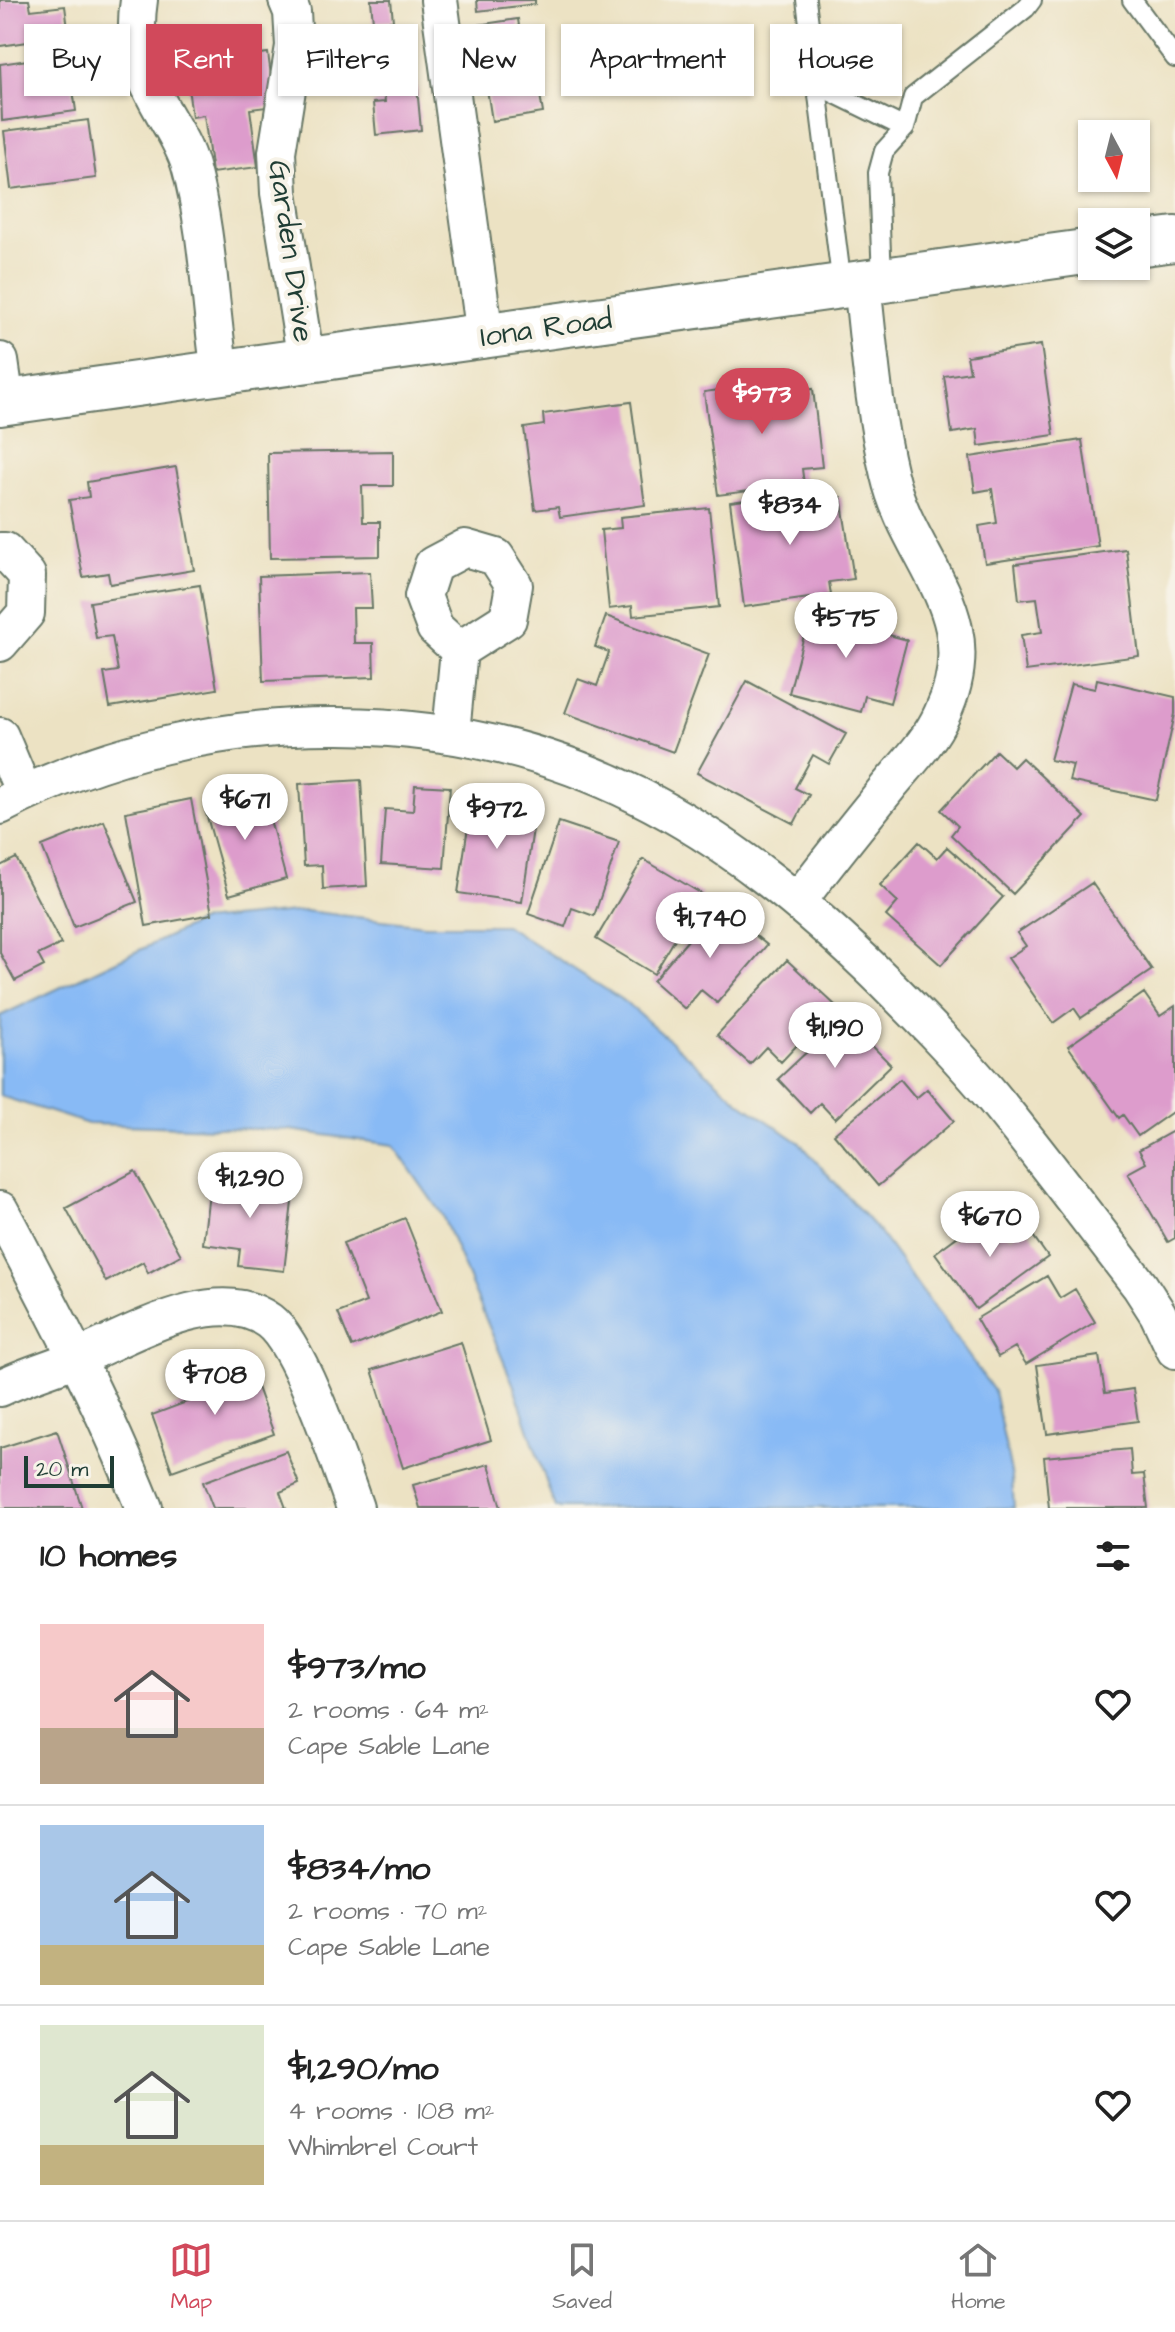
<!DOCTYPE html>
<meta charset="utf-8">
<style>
:root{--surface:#fff;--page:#f6f6f6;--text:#222;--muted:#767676;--line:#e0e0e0;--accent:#d1495b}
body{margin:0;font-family:"Architects Daughter",sans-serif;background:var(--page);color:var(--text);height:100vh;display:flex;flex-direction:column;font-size:30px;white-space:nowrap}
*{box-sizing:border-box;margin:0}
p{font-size:26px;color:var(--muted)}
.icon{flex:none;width:44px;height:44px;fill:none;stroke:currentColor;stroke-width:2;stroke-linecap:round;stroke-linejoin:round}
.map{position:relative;height:1508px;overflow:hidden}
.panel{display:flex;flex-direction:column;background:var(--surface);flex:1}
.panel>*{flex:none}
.hud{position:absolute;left:24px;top:24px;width:1128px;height:72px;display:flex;gap:16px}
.needle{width:52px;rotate:173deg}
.fabs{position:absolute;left:1078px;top:120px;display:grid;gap:16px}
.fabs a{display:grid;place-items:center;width:72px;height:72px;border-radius:0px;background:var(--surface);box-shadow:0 2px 6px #0004;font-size:40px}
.scale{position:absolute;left:24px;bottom:20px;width:90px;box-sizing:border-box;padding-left:8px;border:4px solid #1f3d34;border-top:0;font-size:22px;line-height:28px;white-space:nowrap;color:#1f3d34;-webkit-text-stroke:6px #f7f3e8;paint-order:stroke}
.price{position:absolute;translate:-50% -68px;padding:0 18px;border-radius:28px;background:#fff;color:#222;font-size:26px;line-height:52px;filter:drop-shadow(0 2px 4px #0008)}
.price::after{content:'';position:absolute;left:50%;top:48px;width:24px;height:18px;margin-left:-12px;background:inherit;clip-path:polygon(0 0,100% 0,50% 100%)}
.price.selected{background:var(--accent);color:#fff}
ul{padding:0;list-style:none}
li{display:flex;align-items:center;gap:24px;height:200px;padding:0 40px}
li+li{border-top:2px solid var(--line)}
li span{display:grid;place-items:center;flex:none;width:224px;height:160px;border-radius:0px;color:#555}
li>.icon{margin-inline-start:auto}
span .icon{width:96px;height:96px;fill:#fffc;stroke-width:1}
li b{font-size:34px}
h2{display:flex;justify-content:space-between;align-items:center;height:96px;padding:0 40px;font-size:34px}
.tag{padding:0 28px;border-radius:0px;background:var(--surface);box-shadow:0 2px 6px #0004;font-size:28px;line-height:72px}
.tag.selected{background:var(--accent);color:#fff}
.menu{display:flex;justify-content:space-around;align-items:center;height:112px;border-top:2px solid var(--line);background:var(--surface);font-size:22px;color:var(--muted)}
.menu a{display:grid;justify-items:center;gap:4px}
.menu .selected{color:var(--accent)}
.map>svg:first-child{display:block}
</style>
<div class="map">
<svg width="1175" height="1508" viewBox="0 0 1175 1508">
<rect width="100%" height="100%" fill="#f7f3e8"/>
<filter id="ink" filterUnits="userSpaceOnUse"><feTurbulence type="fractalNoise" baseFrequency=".0125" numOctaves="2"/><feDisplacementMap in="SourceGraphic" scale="16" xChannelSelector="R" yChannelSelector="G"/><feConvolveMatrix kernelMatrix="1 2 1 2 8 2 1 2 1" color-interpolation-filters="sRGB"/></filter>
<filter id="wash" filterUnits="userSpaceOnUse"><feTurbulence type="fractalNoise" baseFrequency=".006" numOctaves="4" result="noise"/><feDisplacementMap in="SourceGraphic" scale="32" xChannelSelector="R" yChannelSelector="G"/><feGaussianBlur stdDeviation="1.8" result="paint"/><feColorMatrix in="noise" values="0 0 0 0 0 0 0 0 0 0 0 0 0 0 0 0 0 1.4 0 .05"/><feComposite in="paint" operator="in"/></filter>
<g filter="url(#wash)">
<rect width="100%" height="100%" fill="#ece2c3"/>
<path fill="#88baf5" stroke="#547c94" stroke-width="2" d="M305,911L425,925H505L627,1003L741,1103L800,1143L880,1233L994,1391L1012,1478L1014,1508H555L514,1386L442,1215L393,1145L290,1130L88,1124L0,1096V1016L201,921Z"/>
<g id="blocks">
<path fill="#dd9ccc" d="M0,0H29L31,10L65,6L69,36L0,46Z
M371,0H391L393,21L373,22Z
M477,0H535V4L478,11Z
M518,19L524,60L534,58L543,113L492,121L477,25Z
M412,33L421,130L376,135L373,103L385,102L382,72L365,74L362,38Z
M268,53L275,106L250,109L258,167L212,173L204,115L192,117L185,65Z
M68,54L76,111L2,121L0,64Z
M88,120L96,178L11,189L4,131Z
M1041,345L1054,435L979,446L977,429L952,433L944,376L970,372L967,356Z
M791,380L793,392L813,389L822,467L802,469L804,484L718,495L704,392Z
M631,402L645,505L560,517L558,507L535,510L524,428L544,425L543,414Z
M1082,440L1098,546L985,563L979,526L997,523L992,489L975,492L970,457Z
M393,451V486H362L363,522H380V556L270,558L268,453Z
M176,467L194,570L110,584L108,573L83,577L69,500L89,497L87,482Z
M817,490L818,500L841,497L854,579L829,582L831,595L744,607L730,502Z
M709,508L719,607L633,616L632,606L609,609L601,530L621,528L620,517Z
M1126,549L1139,656L1026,671L1021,635L1042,632L1037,598L1019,600L1015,564Z
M370,572L372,608H353L354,643H373L374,677L263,681L259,576Z
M200,585L217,689L110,707L104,673L118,671L112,636L96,638L90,602Z
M812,605L885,624L882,633L907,640L890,703L865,696L861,712L789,693Z
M606,616L709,654L673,752L565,713L578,679L597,686L609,652L595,647Z
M1097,679L1175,697V714L1156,800L1069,781L1073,765L1050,760L1071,684L1095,689Z
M747,681L846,734L829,764L813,755L795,788L809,795L794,824L697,773Z
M996,751L1013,767L1022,758L1085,817L1013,894L951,835L958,826L941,810Z
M361,780L367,886L323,889L322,865L304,866L299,784Z
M415,785L450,787L444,868L381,864L385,809L413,811Z
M262,790L286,879L229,895L204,806Z
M191,799L212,914L146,926L126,812Z
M472,800L536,809L522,902L458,893Z
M104,821L137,902L74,927L42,846Z
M559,822L619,842L594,916L572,908L565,927L528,914Z
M919,842L937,858L947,847L1003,897L941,965L886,916L898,902L880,885Z
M16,858L61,944L38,955L44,966L15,981L0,953V866Z
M643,859L702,894L654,974L596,939Z
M1092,883L1152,970L1081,1018L1074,1008L1053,1023L1008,958L1026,946L1017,933Z
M718,905L767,945L717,1003L701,990L685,1009L653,981Z
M787,960L835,1005L781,1062L766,1047L750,1064L717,1035Z
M1144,993L1160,1016L1175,1006V1110L1138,1136L1123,1115L1119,1118L1068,1046Z
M844,1017L891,1065L835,1119L820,1103L810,1113L778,1079Z
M900,1079L916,1098L927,1089L954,1121L878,1186L834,1134Z
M1175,1130V1238L1168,1242L1128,1173L1146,1163L1139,1150Z
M135,1171L181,1255L148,1273L143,1262L106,1282L66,1208Z
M211,1175L294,1185L284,1271L238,1266L240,1249L203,1244Z
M992,1211L1010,1237L1026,1226L1048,1257L976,1309L935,1253Z
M405,1218L442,1311L352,1347L338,1313L366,1302L343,1243Z
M1047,1276L1060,1298L1075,1289L1095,1322L1026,1364L1015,1347L998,1357L976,1319Z
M461,1342L491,1440L403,1468L372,1370Z
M1099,1356L1105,1393L1133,1389L1138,1421L1047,1434L1037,1365Z
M246,1357L274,1434L172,1471L152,1415L208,1394L201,1373Z
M57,1430L82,1508H0V1448Z
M1130,1449L1132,1475L1144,1474L1148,1508H1049L1044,1457Z
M286,1451L299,1484L280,1492L286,1508H213L203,1482Z
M489,1464L501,1508H420L413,1485Z"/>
</g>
</g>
<g filter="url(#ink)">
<use href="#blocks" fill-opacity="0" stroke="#677766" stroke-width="2"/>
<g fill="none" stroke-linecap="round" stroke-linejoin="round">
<defs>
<path id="lane" d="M806,0L842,286
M1132,0L1175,58
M817,85L905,128
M882,280L878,173L884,151L905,128L913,97L1026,8L1032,0"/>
<path id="street" d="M139,0C134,32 138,67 154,95C166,119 183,141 190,166C208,230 210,307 220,373
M287,0L292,12L294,46L277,152L279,193L306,361
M439,0L485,336
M0,361L6,402
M465,548L496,557L514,585L508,619L459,650L435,628L423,596L433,565Z
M0,551H5L27,575L26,613L0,643
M451,733L459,650
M0,736L24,793
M0,806C103,752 222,725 338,726C566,727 726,825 884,981C921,1018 958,1055 992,1096C1043,1158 1091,1223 1140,1286L1158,1314L1175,1350
M798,901C827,862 857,825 888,787C907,764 930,741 942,714C989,615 909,562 889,475C874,413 869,347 862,283
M0,1210C52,1308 103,1405 144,1508
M0,1388C26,1375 53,1368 79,1357C129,1336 217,1282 269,1321C301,1345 340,1466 355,1508"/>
<path id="secondary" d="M1136,244L1175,239
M0,403L1092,251"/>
</defs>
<use href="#lane" stroke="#677766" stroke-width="22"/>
<use href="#street" stroke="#677766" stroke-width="40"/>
<use href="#secondary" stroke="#677766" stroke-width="48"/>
<use href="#lane" stroke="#fff" stroke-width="18"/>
<use href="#street" stroke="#fff" stroke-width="36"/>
<use href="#secondary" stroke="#fff" stroke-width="44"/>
</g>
</g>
<g text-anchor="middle" stroke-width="8" stroke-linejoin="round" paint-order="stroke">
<g font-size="30" fill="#1f3d34" stroke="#f7f3e8">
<text transform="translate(292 251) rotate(82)" y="10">Garden Drive</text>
<text transform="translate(546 327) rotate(-8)" y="10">Iona Road</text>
</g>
</g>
</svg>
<div class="fabs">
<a><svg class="needle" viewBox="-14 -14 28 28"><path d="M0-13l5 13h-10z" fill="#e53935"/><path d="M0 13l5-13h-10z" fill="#767676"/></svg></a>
<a><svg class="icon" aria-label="layers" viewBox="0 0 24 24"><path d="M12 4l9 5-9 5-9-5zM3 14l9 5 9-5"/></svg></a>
</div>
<div class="scale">20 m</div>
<b class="price selected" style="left:762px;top:436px">$973</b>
<b class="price" style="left:790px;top:547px">$834</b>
<b class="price" style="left:846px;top:660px">$575</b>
<b class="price" style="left:245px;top:842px">$671</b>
<b class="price" style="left:497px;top:851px">$972</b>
<b class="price" style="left:710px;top:960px">$1,740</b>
<b class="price" style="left:835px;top:1070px">$1,190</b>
<b class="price" style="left:250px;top:1220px">$1,290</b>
<b class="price" style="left:990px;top:1259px">$670</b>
<b class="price" style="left:215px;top:1417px">$708</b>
<div class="hud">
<a class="tag">Buy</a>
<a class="tag selected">Rent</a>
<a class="tag">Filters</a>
<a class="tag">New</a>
<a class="tag">Apartment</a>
<a class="tag">House</a>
</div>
</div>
<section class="panel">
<h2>10 homes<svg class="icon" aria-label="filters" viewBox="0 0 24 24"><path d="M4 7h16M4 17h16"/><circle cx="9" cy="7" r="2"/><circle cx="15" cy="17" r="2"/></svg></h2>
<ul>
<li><span style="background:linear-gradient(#f6c9c9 65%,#b9a48a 0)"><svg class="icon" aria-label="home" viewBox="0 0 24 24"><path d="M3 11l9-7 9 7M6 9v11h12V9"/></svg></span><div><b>$973/mo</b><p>2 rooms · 64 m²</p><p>Cape Sable Lane</p></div><svg class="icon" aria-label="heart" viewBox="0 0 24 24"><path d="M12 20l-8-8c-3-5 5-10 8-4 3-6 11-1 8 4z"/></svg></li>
<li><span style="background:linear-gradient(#a9c7e8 75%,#c2b280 0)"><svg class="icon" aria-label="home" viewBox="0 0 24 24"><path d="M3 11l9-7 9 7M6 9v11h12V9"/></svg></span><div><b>$834/mo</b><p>2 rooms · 70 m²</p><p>Cape Sable Lane</p></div><svg class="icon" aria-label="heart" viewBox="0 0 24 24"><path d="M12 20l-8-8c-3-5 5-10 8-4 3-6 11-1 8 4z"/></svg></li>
<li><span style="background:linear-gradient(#dfe7d0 75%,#c2b280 0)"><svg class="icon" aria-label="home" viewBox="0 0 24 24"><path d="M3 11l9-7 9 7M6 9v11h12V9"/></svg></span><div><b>$1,290/mo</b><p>4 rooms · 108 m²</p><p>Whimbrel Court</p></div><svg class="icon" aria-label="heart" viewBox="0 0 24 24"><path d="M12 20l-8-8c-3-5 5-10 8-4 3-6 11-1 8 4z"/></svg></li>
</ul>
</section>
<nav class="menu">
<a class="selected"><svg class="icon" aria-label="map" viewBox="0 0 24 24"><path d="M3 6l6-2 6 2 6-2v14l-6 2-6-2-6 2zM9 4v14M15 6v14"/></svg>Map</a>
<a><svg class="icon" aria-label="saved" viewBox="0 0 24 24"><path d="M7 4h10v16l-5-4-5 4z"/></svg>Saved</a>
<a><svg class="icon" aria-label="home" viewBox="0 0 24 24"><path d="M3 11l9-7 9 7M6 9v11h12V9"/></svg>Home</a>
</nav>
